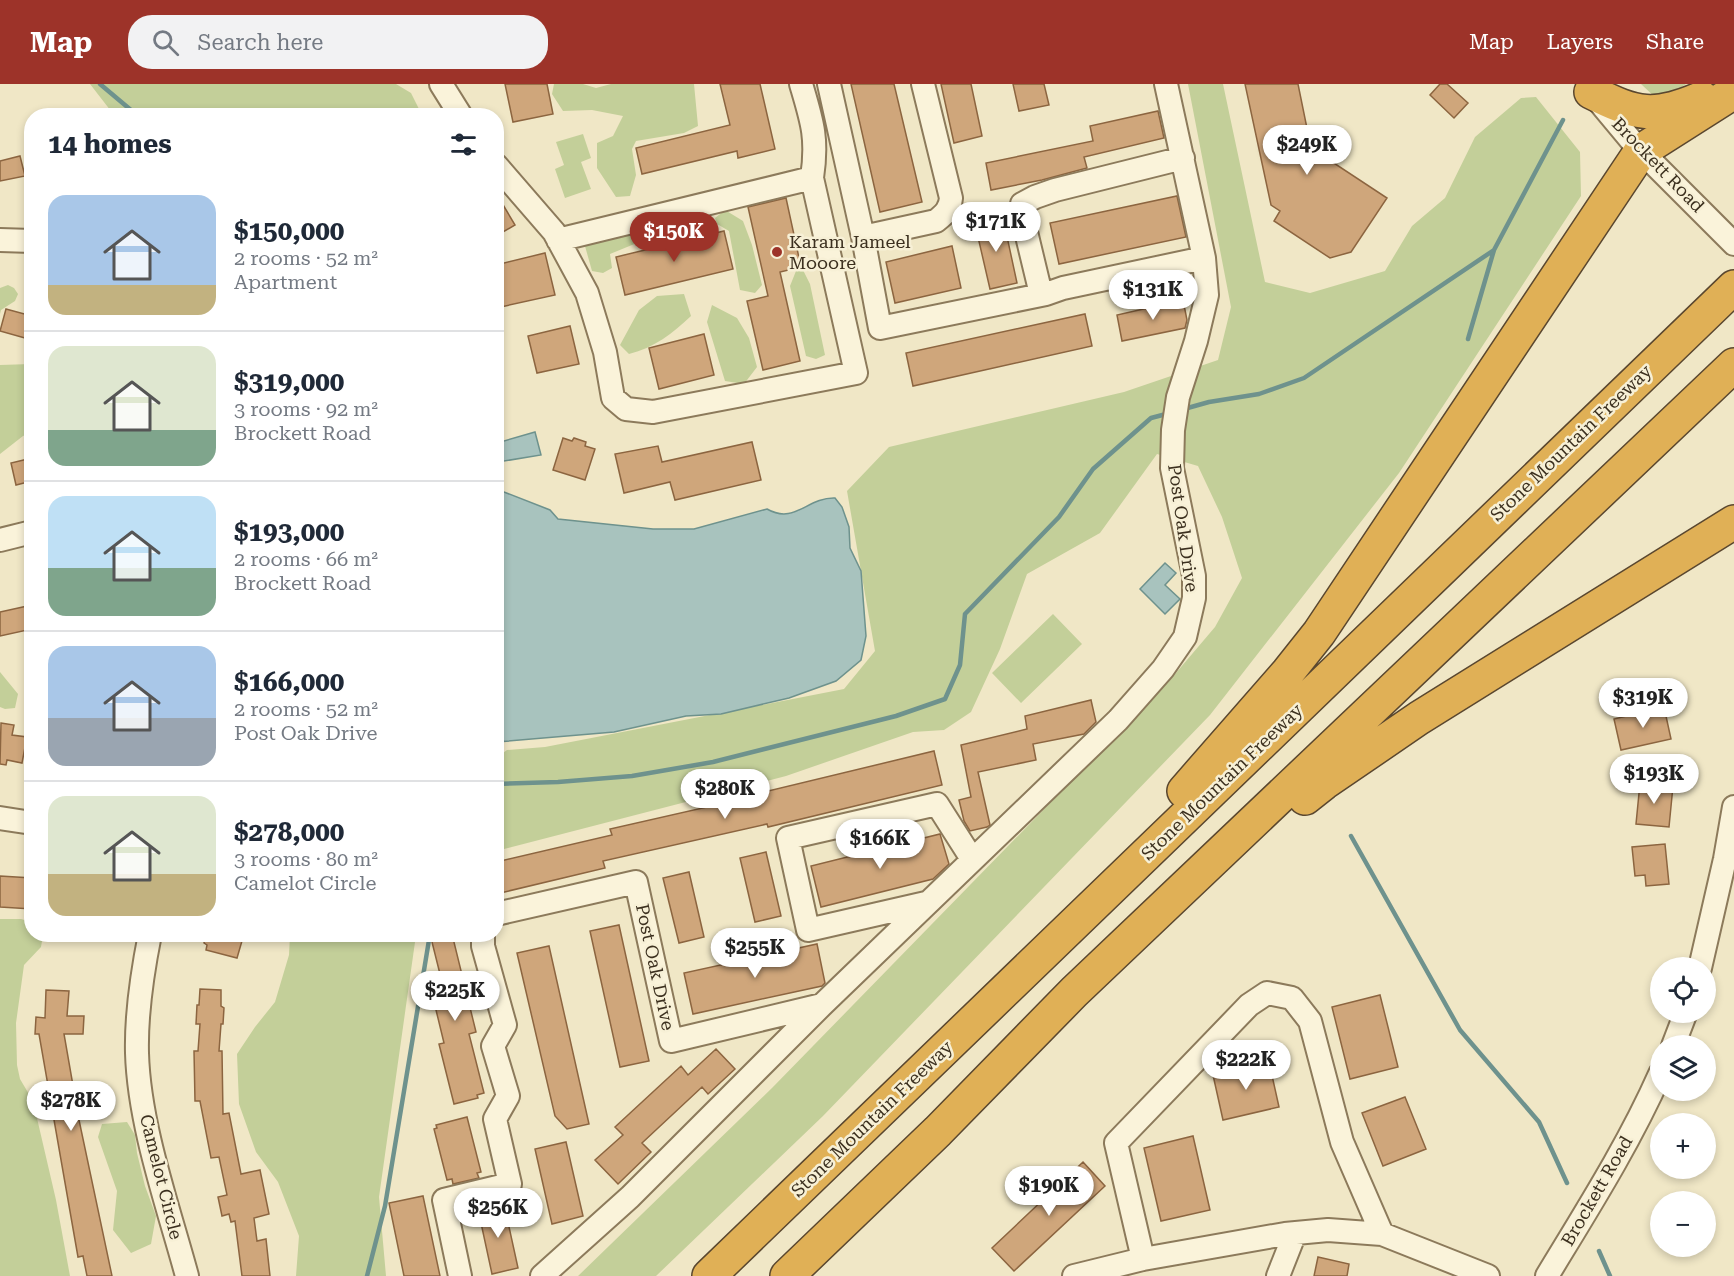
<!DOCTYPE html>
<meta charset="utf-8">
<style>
:root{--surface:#fff;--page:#f2f2f3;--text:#1f2937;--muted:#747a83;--line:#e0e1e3;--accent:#9d3329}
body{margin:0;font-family:"Roboto Serif",serif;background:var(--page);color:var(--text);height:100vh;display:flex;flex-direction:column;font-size:22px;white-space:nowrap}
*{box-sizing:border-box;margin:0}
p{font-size:20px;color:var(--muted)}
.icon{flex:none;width:33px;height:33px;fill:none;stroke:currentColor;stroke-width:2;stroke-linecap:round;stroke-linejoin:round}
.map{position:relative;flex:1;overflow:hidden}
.panel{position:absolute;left:24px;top:24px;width:480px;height:834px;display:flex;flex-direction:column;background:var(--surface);border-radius:24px;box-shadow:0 3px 9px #0003}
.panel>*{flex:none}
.buttons{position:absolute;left:1650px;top:873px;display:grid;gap:12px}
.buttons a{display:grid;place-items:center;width:66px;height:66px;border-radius:50%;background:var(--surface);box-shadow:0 3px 9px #0003;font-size:30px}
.price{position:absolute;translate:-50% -51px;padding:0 14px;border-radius:21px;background:#fff;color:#222;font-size:20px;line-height:39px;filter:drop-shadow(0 2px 3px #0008)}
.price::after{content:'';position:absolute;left:50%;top:36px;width:18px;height:14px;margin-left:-9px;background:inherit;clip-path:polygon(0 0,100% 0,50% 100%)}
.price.current{background:var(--accent);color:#fff}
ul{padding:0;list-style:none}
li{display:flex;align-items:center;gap:18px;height:150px;padding:0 24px}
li+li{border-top:2px solid var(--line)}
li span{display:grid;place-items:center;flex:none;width:168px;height:120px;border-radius:18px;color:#555}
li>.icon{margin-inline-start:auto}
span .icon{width:72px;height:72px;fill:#fffc;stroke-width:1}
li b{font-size:26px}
h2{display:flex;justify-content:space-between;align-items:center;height:72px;padding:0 24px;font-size:26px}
header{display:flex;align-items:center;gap:36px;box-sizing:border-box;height:84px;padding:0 30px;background:var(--accent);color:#fff}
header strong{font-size:28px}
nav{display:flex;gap:33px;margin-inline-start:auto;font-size:21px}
.search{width:420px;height:54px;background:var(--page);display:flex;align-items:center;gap:15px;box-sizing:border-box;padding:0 21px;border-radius:24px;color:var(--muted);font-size:22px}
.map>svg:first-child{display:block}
</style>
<header>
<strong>Map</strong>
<div class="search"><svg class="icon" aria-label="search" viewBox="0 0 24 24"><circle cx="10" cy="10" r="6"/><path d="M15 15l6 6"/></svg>Search here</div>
<nav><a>Map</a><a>Layers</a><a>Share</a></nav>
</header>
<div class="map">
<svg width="1734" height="1192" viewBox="0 0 1734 1192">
<rect width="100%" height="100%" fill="#f0e7c6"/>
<path fill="#c3cf99" d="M90,0H396L411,9L422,31H114Z
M554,0H583L596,4L611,0H694L698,42L684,49L636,57L632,65L636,91L630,112L616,113L597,84V59L613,52L623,32L592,26L563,27L552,10Z
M1188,0H1223L1265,198L1310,209L1385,187L1412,142L1445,114L1475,53L1521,14L1536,13L1580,68L1581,112L1399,389L1210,631L823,1032L656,1192H578L773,1003L1170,596L1215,543L1242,494L1222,433L1198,382L1157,370L1100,449L1027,490L1000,565L971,628L944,646L913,648L786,692L500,766L496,763V674L507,666L545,663L844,605L875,567L847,407L889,363L1124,308L1218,276L1231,223Z
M1641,0H1686L1659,17Z
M583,50L591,74L581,78L591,105L565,114L555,85L564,81L556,58Z
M725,126L743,137L752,161L762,201L755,209L740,206L729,147L717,140L715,134Z
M649,140L656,146L649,154L610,170L612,184L603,189L592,187L583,155Z
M803,186L810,200L825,271L816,275L806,272L790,202L796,187Z
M8,201L14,204L18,210L15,217L1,226L0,230V204Z
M684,210L691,232C673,249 654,264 629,270L620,261L639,226L657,212Z
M712,221L737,234L749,254L757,283L744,300L725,297L707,238Z
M31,280V349L23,352L0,370V281Z
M1053,530L1082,560L1021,619L992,589Z
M0,588L18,610L15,624L5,625L0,623Z
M0,835H21L31,838L32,850L43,851L41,863L24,881L16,939L17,981L20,995L33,1017L56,1116L70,1192H0Z
M290,851H416L379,1113L386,1192H296L299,1152L278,1098L256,1068L239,1020L237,970L255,943L275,918L289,871Z
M127,1038L135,1051L137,1069L145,1102L156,1132L151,1160L131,1169L113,1146L117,1107L98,1053L102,1040Z"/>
<path fill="#a8c3be" stroke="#6e928d" stroke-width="1.5" d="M535,348L541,371L498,378L497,359Z
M497,408H504L550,426L558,435L653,445H694L767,425C795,441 807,413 835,414L842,423L849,443L850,464L861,487L866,552L861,576L836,597L789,614L721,630L686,632L614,648L497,658Z
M1165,479L1176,489L1165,501L1180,515L1165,530L1140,505Z"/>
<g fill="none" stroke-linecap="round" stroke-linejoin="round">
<path stroke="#6e928d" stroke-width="4.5" d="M100,0L138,32
M1468,255L1494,166
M1184,325L1209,318L1259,310L1304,294L1494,166L1563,36
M496,666L502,657
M496,700L558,698L632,692L713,678L896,632L945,615L960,581L965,530L1059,433L1093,385L1151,334L1170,329
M1351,752L1460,946L1539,1038L1567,1099
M1599,1167L1610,1192
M367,1192L385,1122L430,850"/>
</g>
<path fill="#cfa67b" stroke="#8c6540" stroke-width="1.5" d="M505,0H547L553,30L513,38Z
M720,0H760L775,65L738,74L737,67L642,90L636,64L730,41Z
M851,0H894L922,118L880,128Z
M941,0H971L982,52L954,59Z
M1013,0H1044L1049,21L1019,27Z
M1245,0H1298L1311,64L1387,114L1351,168L1330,174L1274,137L1280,127L1271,121Z
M1440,0H1447L1468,19L1454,34L1430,11Z
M1158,27L1164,54L1084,73L1087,84L1042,96L991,106L986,79L1093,57L1090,42Z
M20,72L25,92L0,97V77Z
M496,109L515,141L496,152Z
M1177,112L1186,153L1059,180L1050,139Z
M786,114L801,183L780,188L800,277L763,286L747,217L768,212L748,123Z
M1003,134L1017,199L990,205L975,140Z
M724,147L733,185L625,211L616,173Z
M952,162L961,204L895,219L886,178Z
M545,169L555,211L496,224V181Z
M1183,216L1187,236L1185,244L1122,257L1117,231Z
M6,225L32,232V256L0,247Z
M1085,230L1092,262L913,302L906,269Z
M570,242L579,280L537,289L528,252Z
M704,250L714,291L659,305L649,264Z
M563,354L572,357L574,354L586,358L585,362L595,365L585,396L553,386Z
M752,358L761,396L675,416L670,398L624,409L615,370L658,362L662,378Z
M32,374V397L16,401L11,379Z
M32,521V545L0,552V528Z
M1091,616L1096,638L1084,650L1033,660L1036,676L978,688L990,741L987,743L970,747L964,737L959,716L971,713L961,661L1027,645L1025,632Z
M1664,623L1671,655L1621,666L1614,635Z
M1,639L14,641L12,651L27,653L22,679L7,676L6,681L0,680Z
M934,667L942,701L768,743L767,740L603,777L605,784L496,810V778L612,751L610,745L760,711V709Z
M1640,699L1673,702L1669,743L1636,740Z
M940,750L949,780L933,795L821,823L811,782Z
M1665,760L1669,800L1646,802L1645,791L1635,792L1632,763Z
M766,768L781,832L755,838L740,774Z
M689,788L704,853L679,859L663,794Z
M0,792L32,794V825L0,823Z
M619,841L649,977L620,983L590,847Z
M206,850H244L237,874L206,866L207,861L204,859Z
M430,850H452L476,948L469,950L484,1009L477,1011L478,1014L454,1020L439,960L444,959L429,897L441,894Z
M817,860L825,899L822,902L693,930L684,889Z
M549,862L589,1040L567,1045L555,1032L517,869Z
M200,905L221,906V922L224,924L223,940H221L219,967H222L223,1030L229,1029L241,1090L260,1086L269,1130L254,1134L257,1157L266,1155L270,1192H242L235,1137L231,1138L229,1130L222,1132L218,1113L227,1111L219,1073L211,1074L200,1017H195L194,967H198L200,940H196L197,921H199Z
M46,906L69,907L67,932H84L83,950H64L79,1036L112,1192H87L83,1172L78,1173L39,950H35L36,933L45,934Z
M1380,911L1398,983L1350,995L1332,923Z
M716,965L735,985L708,1010L702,1003L642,1059L651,1068L618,1100L595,1076L623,1051L615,1043L681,982L688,991Z
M1269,978L1279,1023L1223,1036L1213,991Z
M1405,1013L1426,1065L1383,1082L1362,1029Z
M467,1033L481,1088L477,1089L479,1094L453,1100L452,1095L447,1096L434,1045L437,1044L436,1041Z
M1193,1052L1210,1126L1161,1137L1144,1064Z
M566,1058L583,1132L552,1140L535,1065Z
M1083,1078L1105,1102L1014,1187L992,1164Z
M423,1112L440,1192H404L389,1119Z
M504,1120L518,1184L492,1190L478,1125Z
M1318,1173L1349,1180L1347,1192H1314Z"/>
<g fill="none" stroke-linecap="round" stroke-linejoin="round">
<defs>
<path id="minor" d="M441,0L461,32
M829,0L863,153L880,244L1046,210
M1595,13L1635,61L1734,160
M1183,74L1055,106L1035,113L1022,120L1021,127L1040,206L1046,210L1063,204L1204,174
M496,81L554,148L587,209L605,268L613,314L626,325L653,328L856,289L812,94C818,54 812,37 801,0
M863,153L936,137C945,130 950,125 951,114L923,0
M0,156L32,157
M558,156L812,94
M0,456L32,448
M0,734L32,739
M926,819L808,846L788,754L937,720L972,775
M496,830L636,798L671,957L822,921
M150,850C142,890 136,929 137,969C139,1041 168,1122 187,1192
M1700,884L1725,775L1734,723
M1673,962L1686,928
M1143,1175L1116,1059L1249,921L1267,909L1292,914L1310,937L1342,1058L1382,1150L1488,1192
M460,1192L444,1116L510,1100L495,1035L508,1012L493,962L505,941L483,862V850
M542,1192L630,1113L822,921L1118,636L1163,585L1185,553L1194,514V492L1172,384L1173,346L1178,313L1196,257L1207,211L1204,174L1166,0
M1074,1192L1143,1175L1285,1150L1328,1146L1382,1150
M1278,1192L1295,1149
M1547,1192C1587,1126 1629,1060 1660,990"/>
<path id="highway" d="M1591,8C1637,31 1654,35 1702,14
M1184,707L1288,588L1319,549L1641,67L1734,8
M1305,714L1324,699L1419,634L1734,438
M709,1192L1734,203
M787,1192L938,1047L1074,908L1734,281"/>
</defs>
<use href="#minor" stroke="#8c7a5b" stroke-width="26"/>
<use href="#highway" stroke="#5a472f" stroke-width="36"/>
<use href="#minor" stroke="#faf3da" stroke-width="22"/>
<use href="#highway" stroke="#e0b056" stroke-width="33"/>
</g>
<circle fill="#9d3329" stroke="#f7f0d6" stroke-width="2" cx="777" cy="168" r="6"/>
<g text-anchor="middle" stroke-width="5" stroke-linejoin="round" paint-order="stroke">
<g font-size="18" fill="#3c301f" stroke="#f7f0d6">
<text transform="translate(1658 81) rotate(46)" y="6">Brockett Road</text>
<text transform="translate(1571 359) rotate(-44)" y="6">Stone Mountain Freeway</text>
<text transform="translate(1183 444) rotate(82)" y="6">Post Oak Drive</text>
<text transform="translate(1222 698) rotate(-44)" y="6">Stone Mountain Freeway</text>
<text transform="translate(655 883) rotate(78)" y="6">Post Oak Drive</text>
<text transform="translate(872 1035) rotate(-44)" y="6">Stone Mountain Freeway</text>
<text transform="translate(161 1093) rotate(76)" y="6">Camelot Circle</text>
<text transform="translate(1597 1107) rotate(-60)" y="6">Brockett Road</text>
</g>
<g font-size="18" fill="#3c301f" stroke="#f7f0d6" text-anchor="start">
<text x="789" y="164">Karam Jameel<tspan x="789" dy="21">Mooore</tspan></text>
</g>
</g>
</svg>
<div class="buttons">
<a><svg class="icon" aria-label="locate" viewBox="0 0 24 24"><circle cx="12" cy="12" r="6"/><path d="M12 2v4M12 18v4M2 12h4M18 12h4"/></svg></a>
<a><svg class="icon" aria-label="layers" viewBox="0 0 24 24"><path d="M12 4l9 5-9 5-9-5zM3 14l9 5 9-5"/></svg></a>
<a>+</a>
<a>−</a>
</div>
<b class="price" style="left:1307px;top:92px">$249K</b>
<b class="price" style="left:996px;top:169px">$171K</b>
<b class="price current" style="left:674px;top:179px">$150K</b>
<b class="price" style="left:1153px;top:237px">$131K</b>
<b class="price" style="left:1643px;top:645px">$319K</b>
<b class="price" style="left:1654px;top:721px">$193K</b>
<b class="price" style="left:725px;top:736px">$280K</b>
<b class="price" style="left:880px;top:786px">$166K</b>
<b class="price" style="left:755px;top:895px">$255K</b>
<b class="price" style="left:455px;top:938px">$225K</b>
<b class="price" style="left:1246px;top:1007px">$222K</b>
<b class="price" style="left:71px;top:1048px">$278K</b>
<b class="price" style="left:1049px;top:1133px">$190K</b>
<b class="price" style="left:498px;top:1155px">$256K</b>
<section class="panel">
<h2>14 homes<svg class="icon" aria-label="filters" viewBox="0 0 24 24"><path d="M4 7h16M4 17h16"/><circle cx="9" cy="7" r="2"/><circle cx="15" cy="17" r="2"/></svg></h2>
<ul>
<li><span style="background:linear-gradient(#a9c7e8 75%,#c2b280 0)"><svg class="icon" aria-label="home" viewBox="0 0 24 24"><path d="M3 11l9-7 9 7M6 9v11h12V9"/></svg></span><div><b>$150,000</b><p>2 rooms · 52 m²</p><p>Apartment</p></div></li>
<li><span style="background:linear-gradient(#dfe7d0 70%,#7fa58c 0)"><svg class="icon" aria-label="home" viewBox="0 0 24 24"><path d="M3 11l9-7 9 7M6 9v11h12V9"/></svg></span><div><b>$319,000</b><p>3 rooms · 92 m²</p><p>Brockett Road</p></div></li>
<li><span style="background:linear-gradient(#bfe0f5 60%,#7fa58c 0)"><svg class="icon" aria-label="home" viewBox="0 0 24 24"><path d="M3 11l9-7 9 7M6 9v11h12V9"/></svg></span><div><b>$193,000</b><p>2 rooms · 66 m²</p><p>Brockett Road</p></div></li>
<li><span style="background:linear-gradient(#a9c7e8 60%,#9aa5b1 0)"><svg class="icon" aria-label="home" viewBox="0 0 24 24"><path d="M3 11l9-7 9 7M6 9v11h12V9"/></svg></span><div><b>$166,000</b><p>2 rooms · 52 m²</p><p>Post Oak Drive</p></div></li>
<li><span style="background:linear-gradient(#dfe7d0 65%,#c2b280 0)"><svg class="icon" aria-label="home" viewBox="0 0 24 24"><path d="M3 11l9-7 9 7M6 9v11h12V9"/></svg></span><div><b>$278,000</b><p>3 rooms · 80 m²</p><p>Camelot Circle</p></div></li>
</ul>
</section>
</div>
